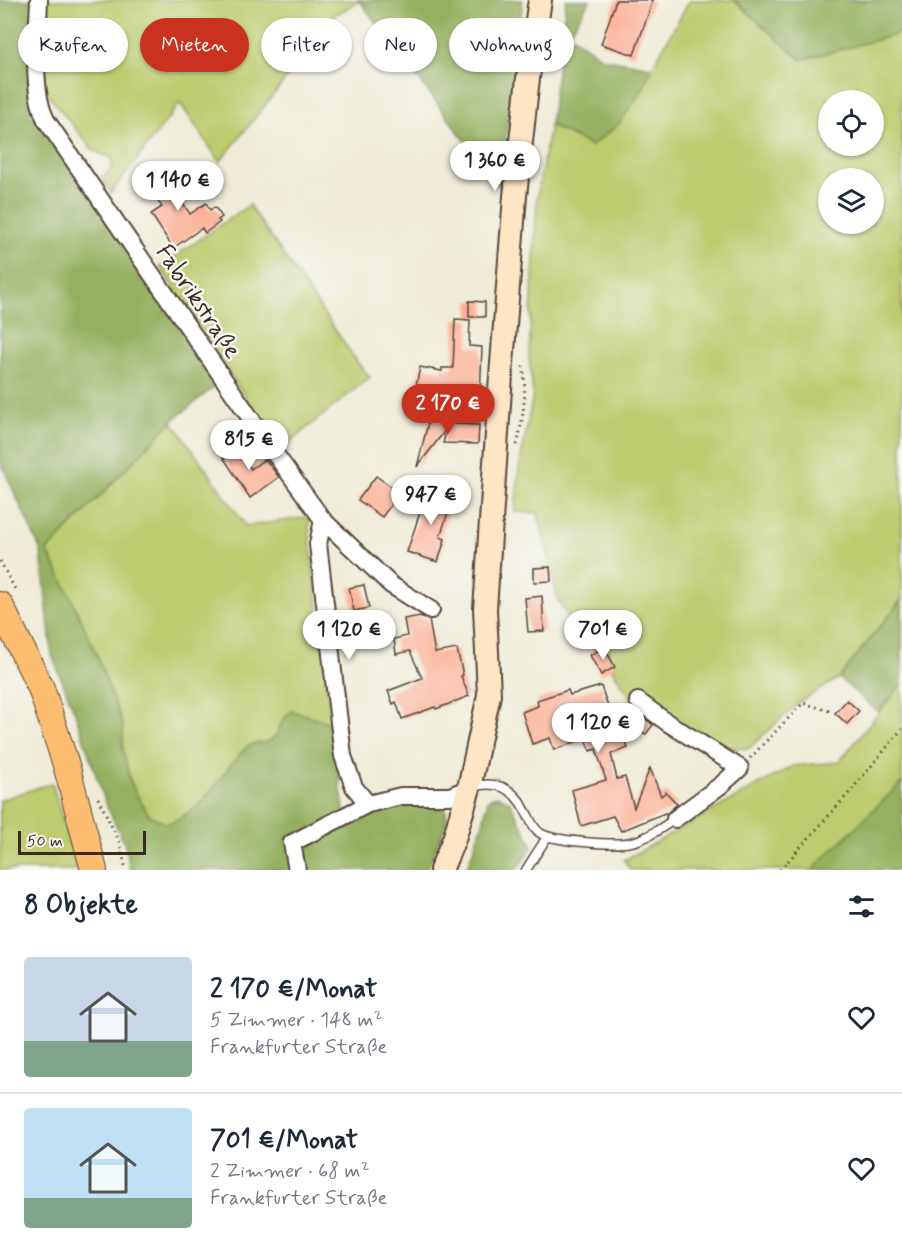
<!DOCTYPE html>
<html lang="de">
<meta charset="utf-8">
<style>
:root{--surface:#fff;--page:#f2f2f3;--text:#1f2937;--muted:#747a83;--line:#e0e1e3;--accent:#c8321e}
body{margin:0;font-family:Mynerve,sans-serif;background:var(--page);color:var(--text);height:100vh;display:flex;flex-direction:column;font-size:22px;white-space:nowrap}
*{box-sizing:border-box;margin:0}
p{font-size:20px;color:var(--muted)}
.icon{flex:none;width:33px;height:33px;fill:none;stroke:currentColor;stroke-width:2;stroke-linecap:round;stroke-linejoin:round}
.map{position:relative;height:870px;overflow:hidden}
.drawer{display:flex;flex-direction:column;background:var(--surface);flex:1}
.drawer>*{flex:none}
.top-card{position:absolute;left:18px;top:18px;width:600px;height:54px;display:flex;gap:12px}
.fabs{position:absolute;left:818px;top:90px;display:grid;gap:12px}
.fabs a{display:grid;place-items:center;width:66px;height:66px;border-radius:50%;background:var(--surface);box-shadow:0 2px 4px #0004;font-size:30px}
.scale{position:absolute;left:18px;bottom:15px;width:128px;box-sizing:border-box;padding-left:6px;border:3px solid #3b2a1e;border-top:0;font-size:16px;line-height:21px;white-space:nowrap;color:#3b2a1e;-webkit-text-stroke:4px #f6f6f2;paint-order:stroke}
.price{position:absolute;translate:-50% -51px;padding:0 14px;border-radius:21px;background:#fff;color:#222;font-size:20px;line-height:39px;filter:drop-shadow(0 2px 3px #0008)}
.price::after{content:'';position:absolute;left:50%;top:36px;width:18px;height:14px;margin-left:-9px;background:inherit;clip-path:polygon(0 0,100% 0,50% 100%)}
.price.selected{background:var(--accent);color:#fff}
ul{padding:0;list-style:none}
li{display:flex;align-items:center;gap:18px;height:150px;padding:0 24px}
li+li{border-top:2px solid var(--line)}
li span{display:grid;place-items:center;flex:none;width:168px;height:120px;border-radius:6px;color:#555}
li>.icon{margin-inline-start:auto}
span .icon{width:72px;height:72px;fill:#fffc;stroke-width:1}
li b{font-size:26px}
h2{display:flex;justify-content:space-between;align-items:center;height:72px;padding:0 24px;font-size:26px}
.pill{padding:0 21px;border-radius:27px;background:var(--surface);box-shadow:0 2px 4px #0004;font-size:21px;line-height:54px}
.pill.selected{background:var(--accent);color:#fff}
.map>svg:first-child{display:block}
</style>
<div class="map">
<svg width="902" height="870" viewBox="0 0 902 870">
<rect width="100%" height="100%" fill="#f6f6f2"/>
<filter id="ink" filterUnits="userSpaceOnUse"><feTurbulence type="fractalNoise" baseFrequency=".0167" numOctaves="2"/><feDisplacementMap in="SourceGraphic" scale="12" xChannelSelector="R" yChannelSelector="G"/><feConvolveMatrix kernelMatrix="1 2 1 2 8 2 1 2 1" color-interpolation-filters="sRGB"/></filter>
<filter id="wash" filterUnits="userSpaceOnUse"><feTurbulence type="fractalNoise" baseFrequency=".008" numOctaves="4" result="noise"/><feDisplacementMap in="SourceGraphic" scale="24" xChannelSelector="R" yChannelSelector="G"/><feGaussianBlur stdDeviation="1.35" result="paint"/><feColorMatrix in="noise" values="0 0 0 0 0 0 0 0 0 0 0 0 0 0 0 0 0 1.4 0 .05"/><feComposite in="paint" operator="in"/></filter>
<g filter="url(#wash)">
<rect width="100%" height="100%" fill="#efebd7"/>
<path fill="#bccc6e" stroke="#7c7b46" stroke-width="1.5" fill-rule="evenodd" d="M46,0H359L360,1L276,47L292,71L220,162L180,103L111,193L101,177C109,174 115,167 111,158L93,150L44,90Z
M690,0H734L801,60L890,36L902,31V599L839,678L801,701L748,749L707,744L636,706L612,669L615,668L605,647L596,651L576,629L558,600L538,513L515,512L519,469L533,395L529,356L537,197L550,125L591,146L643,89L652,67ZM828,100H873V146H828ZM828,178H873V224H828Z
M249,205L360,366L370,377L280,450L160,267Z
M172,421L246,526L309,517V529L331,723L293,711C279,718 283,725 275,736C267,747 254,740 246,748C217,775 209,810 166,824L149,815L137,796L130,780L123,751V726L96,653L66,587L47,551Z
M902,684V782L813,870H630L624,860L793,766L839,762Z
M52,783L77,870H0V800Z"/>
<path fill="#95b061" stroke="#686d40" stroke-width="1.5" d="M0,0H32L29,112L85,189L219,383L172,421L47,551L66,587L96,653L123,726V751L130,780L137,796L149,815L166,824C208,811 217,775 246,748C254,740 267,747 275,736C284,725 279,718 293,711L331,723L346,822L392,806L437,805C447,807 448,816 446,824L427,870H130L125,845L106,804L75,713L52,655L41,551L0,461Z
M359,0H523L500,187Z
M566,0H590L569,34L602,58L652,67L643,89L618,125L591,146L550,125Z
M734,0H902V31L891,36L801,60Z
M902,599V684L878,712L839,678Z
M902,782V870H813L821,861Z
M499,796L510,802L533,847L516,870H466L483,823L488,800L493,797Z"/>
<g id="blocks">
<path fill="#fdad91" d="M616,0H653L634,55L601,44Z
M160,169L190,214L206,203L210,210L215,207L222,217L218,220L220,222L205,233L202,228L173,248L151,214L162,207L144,180Z
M469,301L485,302V317H469Z
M455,319L470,320L469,346L482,347L480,397H442V392L416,386L420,367L442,371V368H453Z
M429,419L453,420L451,424L479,425L478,444L443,443L447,428L417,467Z
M231,442L251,469L265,459L279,477L250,498L219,451Z
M376,476L400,493L382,517L358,500Z
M428,488L453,497L440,537L445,539L438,562L407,552Z
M550,567L551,581L534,582V568Z
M364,585L369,608L354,611L349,588Z
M542,596L544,631L528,632L525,598Z
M420,616L429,620L435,653L457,649L463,675L461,676L469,696L436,709L435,707L402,719L396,702L393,704L388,691L422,678L410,651L396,654L394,639L407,636L404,619Z
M604,647L615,667L601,675L590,655Z
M601,686L609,710L614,708L616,713L631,708L653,725L646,734L619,721L628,748L611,754L617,779L625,777L634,808L650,768L661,796L666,792L677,804L666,814L665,813L621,831L613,816L581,826L572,790L606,780L596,749L590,751L586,738L554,750L550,738L532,744L522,712L538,706L537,700L568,690L570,695Z
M847,700L859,711L847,724L835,713Z"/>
</g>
</g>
<g filter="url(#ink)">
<use href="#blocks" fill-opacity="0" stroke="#56473a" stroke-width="1.5"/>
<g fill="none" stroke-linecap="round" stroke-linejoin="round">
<defs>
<path id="lane" d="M472,787C496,780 513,787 525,810C530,818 532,827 540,833C551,841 616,846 631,842C647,839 661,828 675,819
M526,870L547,837"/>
<path id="street" d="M39,0C38,36 30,88 46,120L273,451L323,520L391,585L431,610
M323,520L318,544L343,756L354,787L368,804
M638,701L668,723L740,768L721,785L675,819
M297,870L292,843L368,804L401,796H450L469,788"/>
<path id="secondary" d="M441,870L454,839L469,788L489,695L485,609L500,389L515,196L528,78L540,0"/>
<path id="primary" d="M0,605L41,688L67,768L94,870"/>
</defs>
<use href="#lane" stroke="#56473a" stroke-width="11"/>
<use href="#street" stroke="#56473a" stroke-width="20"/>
<use href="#secondary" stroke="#56473a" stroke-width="26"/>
<use href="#primary" stroke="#56473a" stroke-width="28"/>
<path stroke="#56473a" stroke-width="3" stroke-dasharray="1.5 4.5" stroke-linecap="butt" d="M517,445C523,419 527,392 523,365
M0,561L15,589
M750,758L803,703L830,711
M98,798L120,843L126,870
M780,870L849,793L902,729"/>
<use href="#lane" stroke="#fff" stroke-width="8"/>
<use href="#street" stroke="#fff" stroke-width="16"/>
<use href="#secondary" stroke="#fee5c5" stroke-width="22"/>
<use href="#primary" stroke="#fcbd6f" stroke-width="26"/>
</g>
</g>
<g text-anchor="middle" stroke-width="5" stroke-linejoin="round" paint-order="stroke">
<g font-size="24" fill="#3b2a1e" stroke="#f6f6f2">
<text transform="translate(199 301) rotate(56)" y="8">Fabrikstraße</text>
</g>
</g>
</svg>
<div class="fabs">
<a><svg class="icon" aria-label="locate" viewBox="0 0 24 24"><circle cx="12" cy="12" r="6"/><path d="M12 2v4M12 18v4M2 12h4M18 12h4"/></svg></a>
<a><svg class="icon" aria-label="layers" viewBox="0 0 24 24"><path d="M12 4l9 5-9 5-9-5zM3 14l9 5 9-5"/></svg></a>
</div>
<div class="scale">50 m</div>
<b class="price" style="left:495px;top:192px">1 360 €</b>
<b class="price" style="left:178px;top:212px">1 140 €</b>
<b class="price selected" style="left:448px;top:435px">2 170 €</b>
<b class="price" style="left:249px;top:471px">815 €</b>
<b class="price" style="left:431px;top:526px">947 €</b>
<b class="price" style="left:349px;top:661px">1 120 €</b>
<b class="price" style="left:603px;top:661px">701 €</b>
<b class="price" style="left:598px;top:754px">1 120 €</b>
<div class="top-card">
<a class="pill">Kaufen</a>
<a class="pill selected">Mieten</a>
<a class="pill">Filter</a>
<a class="pill">Neu</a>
<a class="pill">Wohnung</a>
</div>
</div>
<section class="drawer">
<h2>8 Objekte<svg class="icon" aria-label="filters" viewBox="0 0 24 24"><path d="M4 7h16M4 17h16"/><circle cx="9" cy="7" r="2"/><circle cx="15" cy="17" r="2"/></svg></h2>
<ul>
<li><span style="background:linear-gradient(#c9d6e8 70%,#7fa58c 0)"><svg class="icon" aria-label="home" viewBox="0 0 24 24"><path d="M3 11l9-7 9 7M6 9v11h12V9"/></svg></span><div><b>2 170 €/Monat</b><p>5 Zimmer · 148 m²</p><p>Frankfurter Straße</p></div><svg class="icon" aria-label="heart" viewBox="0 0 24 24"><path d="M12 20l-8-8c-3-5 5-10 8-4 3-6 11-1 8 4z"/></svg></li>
<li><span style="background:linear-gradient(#bfe0f5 75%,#7fa58c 0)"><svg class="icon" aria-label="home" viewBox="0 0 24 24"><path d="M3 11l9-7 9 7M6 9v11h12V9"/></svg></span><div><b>701 €/Monat</b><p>2 Zimmer · 68 m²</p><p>Frankfurter Straße</p></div><svg class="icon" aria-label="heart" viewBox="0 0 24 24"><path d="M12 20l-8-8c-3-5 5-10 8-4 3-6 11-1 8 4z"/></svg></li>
</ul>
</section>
